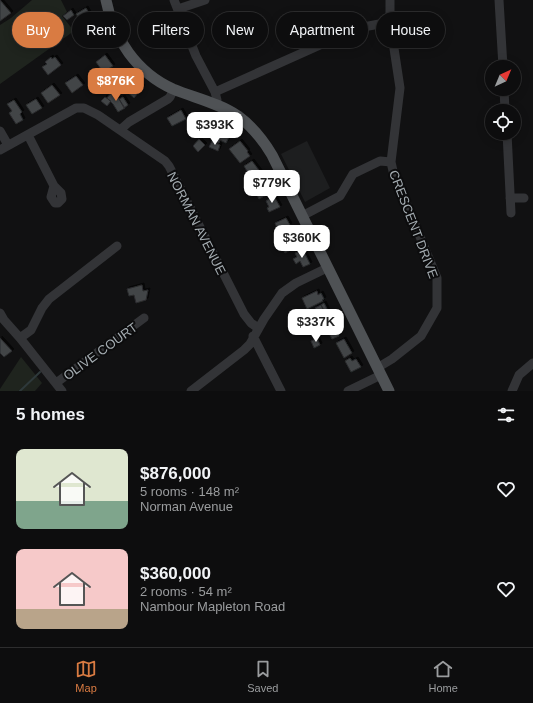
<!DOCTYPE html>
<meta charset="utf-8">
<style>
:root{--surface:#0d0d0e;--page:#1b1b1c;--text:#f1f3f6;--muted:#9a9c9e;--line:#2d2d2e;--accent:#d97b42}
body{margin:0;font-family:Helvetica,sans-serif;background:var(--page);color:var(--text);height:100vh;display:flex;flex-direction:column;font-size:15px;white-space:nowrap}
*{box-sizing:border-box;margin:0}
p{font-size:13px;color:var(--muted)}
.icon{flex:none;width:22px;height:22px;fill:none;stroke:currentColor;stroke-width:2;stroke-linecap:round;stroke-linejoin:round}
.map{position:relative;height:391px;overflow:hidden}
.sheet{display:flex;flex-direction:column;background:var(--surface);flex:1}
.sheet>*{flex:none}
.hud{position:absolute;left:12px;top:12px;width:509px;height:36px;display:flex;gap:8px}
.needle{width:26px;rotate:44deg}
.fabs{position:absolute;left:485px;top:60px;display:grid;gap:8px}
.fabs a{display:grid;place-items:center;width:36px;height:36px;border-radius:50%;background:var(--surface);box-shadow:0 2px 10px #0003,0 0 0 1px var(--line);font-size:20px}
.price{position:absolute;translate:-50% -34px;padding:0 9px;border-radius:8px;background:#fff;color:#222;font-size:13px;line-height:26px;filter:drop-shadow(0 1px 2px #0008)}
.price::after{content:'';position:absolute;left:50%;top:24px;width:12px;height:9px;margin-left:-6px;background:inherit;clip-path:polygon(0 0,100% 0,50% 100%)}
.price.on{background:var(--accent);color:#fff}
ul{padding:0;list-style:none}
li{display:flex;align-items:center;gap:12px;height:100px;padding:0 16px}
li span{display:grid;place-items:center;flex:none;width:112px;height:80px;border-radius:8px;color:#555}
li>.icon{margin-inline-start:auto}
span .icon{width:48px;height:48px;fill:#fffc;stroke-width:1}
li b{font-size:17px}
h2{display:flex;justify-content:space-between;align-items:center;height:48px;padding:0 16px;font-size:17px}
.tag{padding:0 14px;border-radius:18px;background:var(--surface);box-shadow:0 2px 10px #0003,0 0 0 1px var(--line);font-size:14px;line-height:36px}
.tag.on{background:var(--accent);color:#fff}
.menu{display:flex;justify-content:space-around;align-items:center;height:56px;border-top:1px solid var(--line);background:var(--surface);font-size:11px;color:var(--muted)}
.menu a{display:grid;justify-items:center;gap:2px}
.menu .on{color:var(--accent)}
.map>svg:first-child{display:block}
</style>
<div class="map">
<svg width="533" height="391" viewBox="0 0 533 391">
<defs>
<filter id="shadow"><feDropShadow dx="2" dy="-2" stdDeviation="0" flood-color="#0009"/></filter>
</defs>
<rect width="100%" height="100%" fill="#111112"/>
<path fill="#1d1e1f" d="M307,141L330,188L305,202L281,154Z"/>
<path fill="#1f241e" d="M32,0H61L67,12L62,16L74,31L0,84V25L11,18Z
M21,357L42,383L35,391H0V389Z"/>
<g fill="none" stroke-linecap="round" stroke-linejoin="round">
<path stroke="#2e393b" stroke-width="2" d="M20,391L40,372"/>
</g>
<path fill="#434547" stroke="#2b2c2e" filter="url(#shadow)" d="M0,0L11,13L0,21Z
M86,8L90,15L81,21L76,14Z
M71,10L74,15L67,20L63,16Z
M93,31L104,42L97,49L91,43L89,45L84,40Z
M105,55L113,66L103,72L96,62Z
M51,57L52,59L55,57L61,65L48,75L42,67L47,64L45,62Z
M109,75L114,83L97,93L92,85Z
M76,76L83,85L72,93L65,83Z
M136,81L143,87L134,98L126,91Z
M52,85L60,95L48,103L41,93Z
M112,92L119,99L125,108L118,112L113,104L107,98Z
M105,97L111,101L107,106L101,101Z
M123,97L128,105L124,108L119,99Z
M36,99L42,108L32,114L26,105Z
M14,100L22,112L20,114L23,120L16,124L9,113L12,111L7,104Z
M181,110L186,119L172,126L167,118Z
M199,115L205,122L194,132L188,125Z
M217,130L229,137L226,143L220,140L219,143L212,140Z
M199,139L205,145L198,152L193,146Z
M212,141L220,145L218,151L209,147Z
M240,141L248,151L247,152L250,156L240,163L229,149Z
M252,161L261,173L250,180L246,174L248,173L244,166Z
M266,179L272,192L259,199L252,186Z
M272,197L273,199L275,198L280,207L269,212L267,208L269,207L266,201Z
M286,218L290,225L278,231L275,223Z
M289,235L292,239L288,241L290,245L294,243L296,247L285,253L282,248L285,246L281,240Z
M303,250L310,264L303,267L300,261L296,264L293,259L297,257L295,253Z
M142,285L143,291L148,290L146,300L136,303L134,295L129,296L127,289Z
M317,291L318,295L321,293L324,299L322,300L323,301L307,309L302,298Z
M324,303L330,315L327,317L321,305Z
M321,305L327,317L321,320L315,308Z
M318,314L321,320L314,323L311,317Z
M335,323L339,331L337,332L339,336L332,339L326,328Z
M0,338L12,351L4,357L0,353Z
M317,338L320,345L314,348L311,341Z
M344,339L352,353L344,358L336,343Z
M350,358L352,361L356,359L361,367L351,372L345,361Z"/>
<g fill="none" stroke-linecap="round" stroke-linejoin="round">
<path stroke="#333437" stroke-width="9" d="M174,0L196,56L215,92L217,100L215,105
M390,0V22L400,88L391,162
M499,0L503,67
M178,9L205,0
M504,89L505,111
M215,92L358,28L390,22
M120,130L129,122L168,99L170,97L174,89
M0,131L8,145
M507,133L511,213
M28,135L54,186L61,193L62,199L58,203H55L51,197L54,186
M0,150L76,108H84L98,115L165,161L169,166L244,314L251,323L258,328
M510,198H524
M302,216L340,196L353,174L380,161L391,162L393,171L437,278V308L421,336L392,359L377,368
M0,313L4,320L20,338L62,391
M253,336L281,391
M20,338L31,330L42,308L49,299L117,246
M56,383L144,318
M191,391L244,350L250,344L264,319L282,293L296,283L327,268
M348,391L381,375
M512,391L519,375L533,363"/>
<path stroke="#4f5255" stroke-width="11" d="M106,0C113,38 137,73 173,89C195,98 219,103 238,116C253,127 263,140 272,155L389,391"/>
</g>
<g text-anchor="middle" stroke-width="4" stroke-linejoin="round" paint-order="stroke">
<g font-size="13" fill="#a4acb1" stroke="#0c0c0d">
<text transform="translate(197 223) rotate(63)" y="5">NORMAN AVENUE</text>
<text transform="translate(414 224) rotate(69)" y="5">CRESCENT DRIVE</text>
<text transform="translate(100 351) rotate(-36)" y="5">OLIVE COURT</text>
</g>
</g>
</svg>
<div class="fabs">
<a><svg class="needle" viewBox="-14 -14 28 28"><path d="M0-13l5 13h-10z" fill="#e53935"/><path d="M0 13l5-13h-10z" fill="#9a9c9e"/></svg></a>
<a><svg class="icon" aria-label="locate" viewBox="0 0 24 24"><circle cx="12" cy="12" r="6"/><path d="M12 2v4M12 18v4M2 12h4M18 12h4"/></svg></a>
</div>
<b class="price on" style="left:116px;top:102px">$876K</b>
<b class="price" style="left:215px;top:146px">$393K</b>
<b class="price" style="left:272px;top:204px">$779K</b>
<b class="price" style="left:302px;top:259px">$360K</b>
<b class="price" style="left:316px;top:343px">$337K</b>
<div class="hud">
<a class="tag on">Buy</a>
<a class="tag">Rent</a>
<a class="tag">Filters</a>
<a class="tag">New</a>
<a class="tag">Apartment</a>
<a class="tag">House</a>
</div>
</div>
<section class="sheet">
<h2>5 homes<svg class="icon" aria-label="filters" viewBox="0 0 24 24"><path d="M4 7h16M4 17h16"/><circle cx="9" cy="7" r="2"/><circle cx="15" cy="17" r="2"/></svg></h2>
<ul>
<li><span style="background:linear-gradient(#dfe7d0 65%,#7fa58c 0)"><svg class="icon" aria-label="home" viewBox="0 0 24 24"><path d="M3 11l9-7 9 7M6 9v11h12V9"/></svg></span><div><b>$876,000</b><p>5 rooms · 148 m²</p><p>Norman Avenue</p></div><svg class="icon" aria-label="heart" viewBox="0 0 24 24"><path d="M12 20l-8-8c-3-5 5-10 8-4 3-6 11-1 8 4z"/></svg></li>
<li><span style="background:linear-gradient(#f6c9c9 75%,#b9a48a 0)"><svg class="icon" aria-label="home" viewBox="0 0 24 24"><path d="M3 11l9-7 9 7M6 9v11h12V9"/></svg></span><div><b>$360,000</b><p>2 rooms · 54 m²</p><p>Nambour Mapleton Road</p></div><svg class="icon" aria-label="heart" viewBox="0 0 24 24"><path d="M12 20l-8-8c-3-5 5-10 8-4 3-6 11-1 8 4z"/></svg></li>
</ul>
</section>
<nav class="menu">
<a class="on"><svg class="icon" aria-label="map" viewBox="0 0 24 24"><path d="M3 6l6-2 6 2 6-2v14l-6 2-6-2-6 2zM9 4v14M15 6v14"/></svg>Map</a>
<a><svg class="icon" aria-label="saved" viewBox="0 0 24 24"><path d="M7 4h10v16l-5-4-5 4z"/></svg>Saved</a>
<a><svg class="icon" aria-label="home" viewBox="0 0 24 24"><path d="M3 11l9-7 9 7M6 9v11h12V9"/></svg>Home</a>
</nav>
